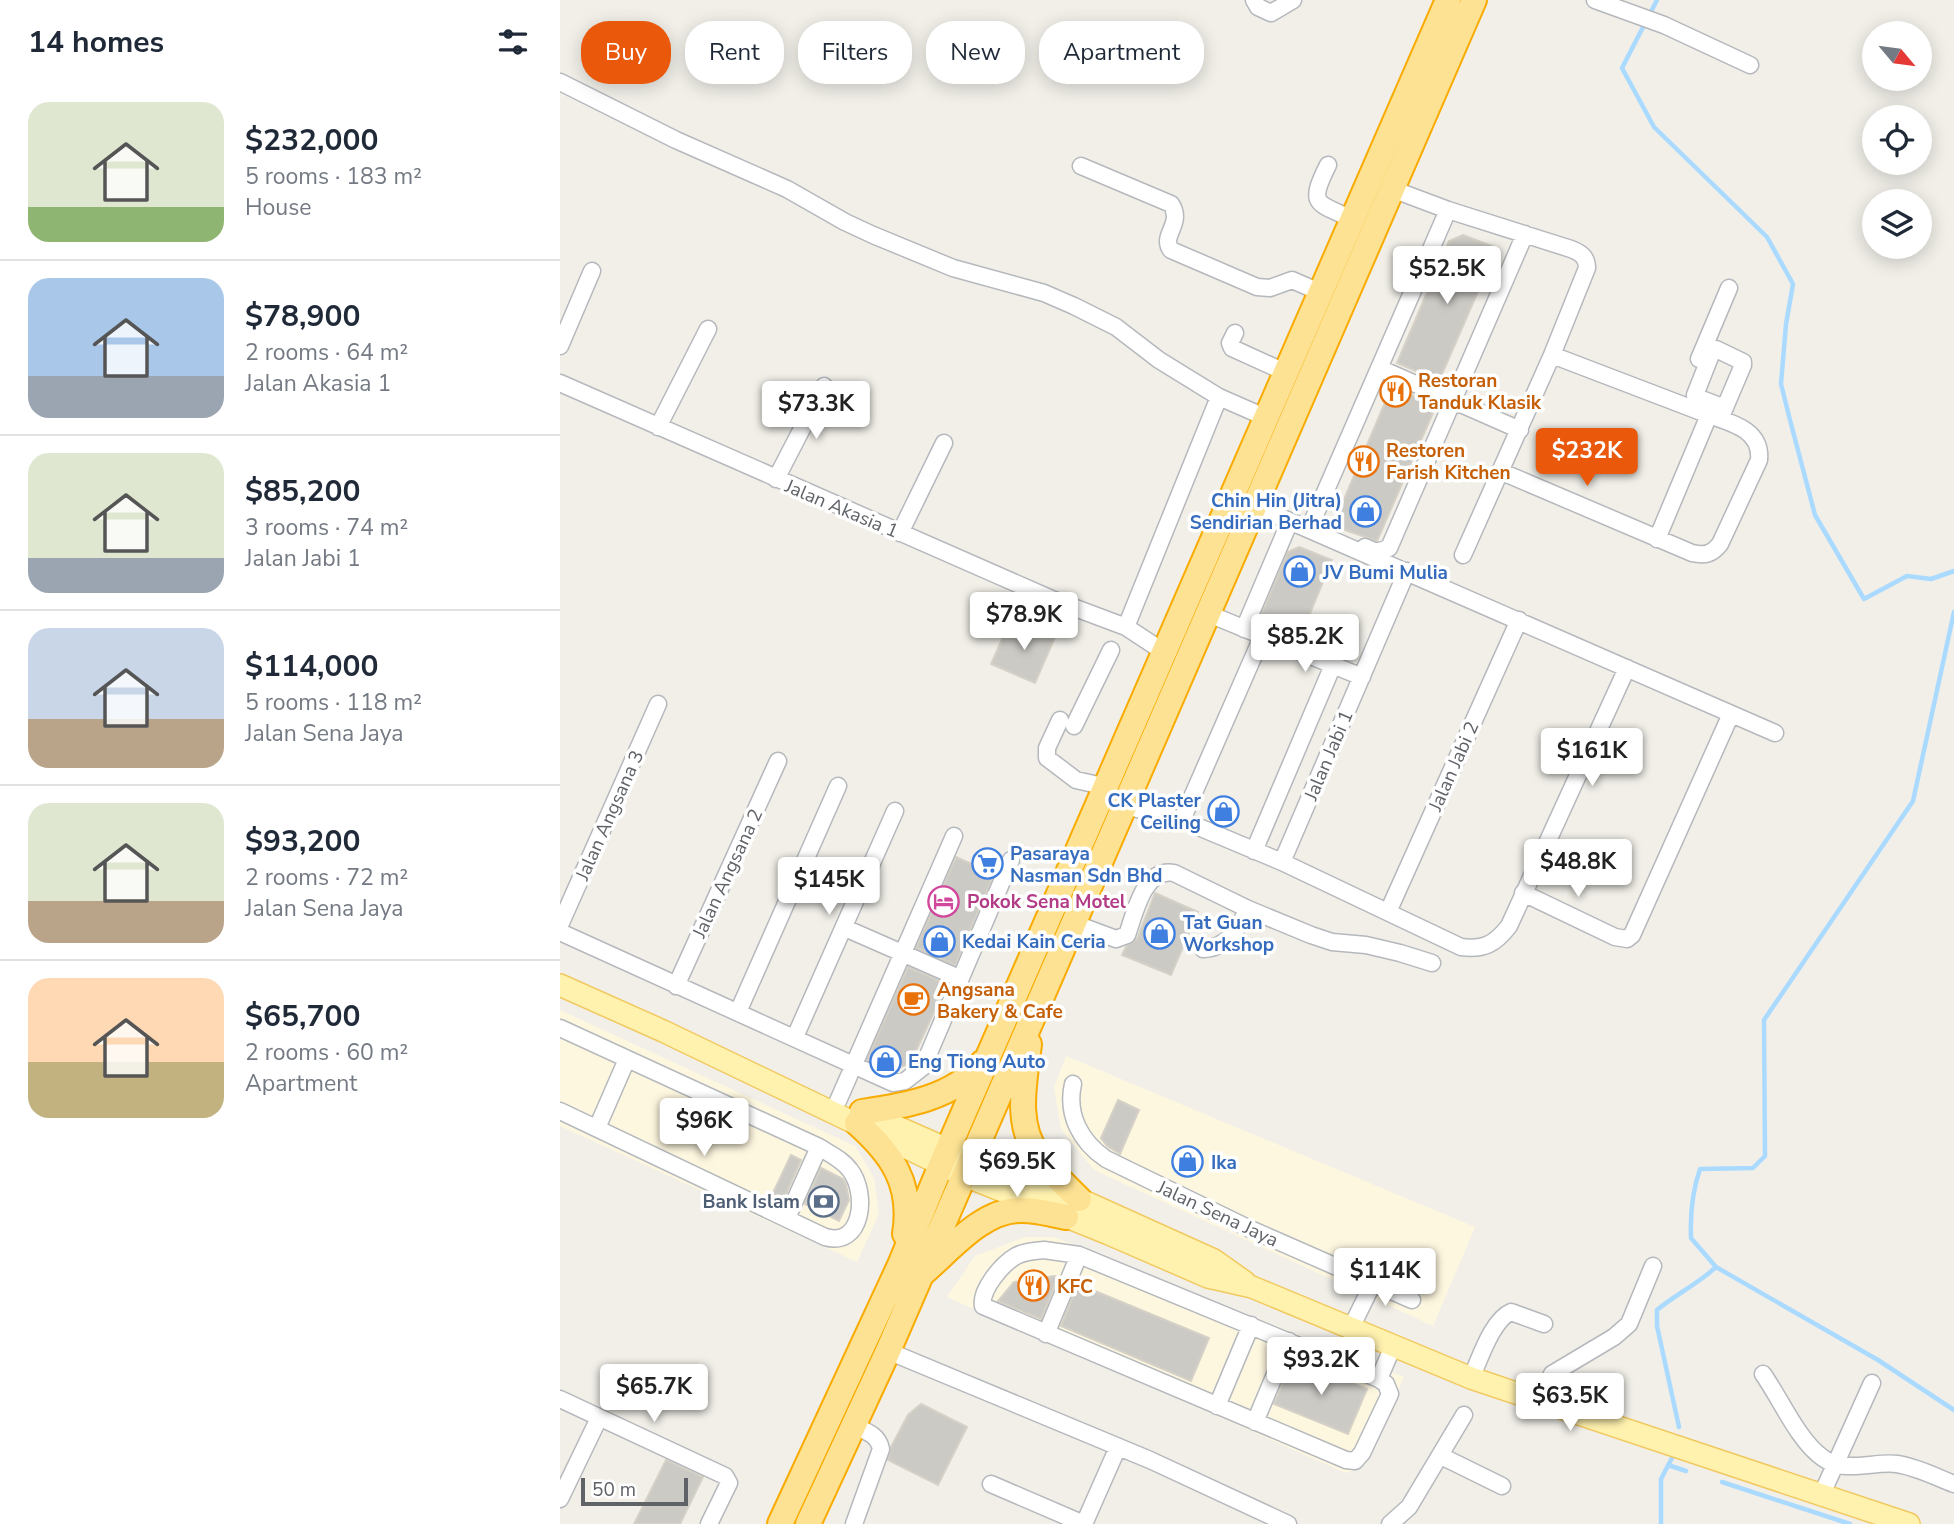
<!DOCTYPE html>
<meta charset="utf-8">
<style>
:root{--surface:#fff;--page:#f2f2f3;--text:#1f2937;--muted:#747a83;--line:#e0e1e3;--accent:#ea580c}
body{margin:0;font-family:"Nunito Sans",sans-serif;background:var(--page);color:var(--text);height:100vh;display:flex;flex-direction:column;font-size:26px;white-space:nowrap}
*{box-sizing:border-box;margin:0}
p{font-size:23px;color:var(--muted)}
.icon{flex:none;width:38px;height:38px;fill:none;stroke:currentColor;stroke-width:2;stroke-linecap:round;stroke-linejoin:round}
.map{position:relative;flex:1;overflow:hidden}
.sheet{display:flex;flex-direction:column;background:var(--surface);width:560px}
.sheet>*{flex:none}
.hud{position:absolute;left:21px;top:21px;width:665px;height:63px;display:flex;gap:14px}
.needle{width:46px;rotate:119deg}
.buttons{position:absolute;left:1302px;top:21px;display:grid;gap:14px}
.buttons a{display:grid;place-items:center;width:70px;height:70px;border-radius:50%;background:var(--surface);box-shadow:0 4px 18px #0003;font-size:35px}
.scale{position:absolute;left:21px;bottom:18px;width:107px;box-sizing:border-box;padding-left:7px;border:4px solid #5f6368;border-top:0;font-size:19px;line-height:24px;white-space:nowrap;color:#5f6368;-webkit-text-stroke:5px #fff;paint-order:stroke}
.price{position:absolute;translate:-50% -60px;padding:0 16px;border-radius:7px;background:#fff;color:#222;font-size:23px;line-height:46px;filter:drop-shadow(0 2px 4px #0008)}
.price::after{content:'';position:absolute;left:50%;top:42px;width:21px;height:16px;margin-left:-10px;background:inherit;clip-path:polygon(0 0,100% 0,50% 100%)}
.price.active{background:var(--accent);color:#fff}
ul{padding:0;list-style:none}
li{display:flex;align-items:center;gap:21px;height:175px;padding:0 28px}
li+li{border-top:2px solid var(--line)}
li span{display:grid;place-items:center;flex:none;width:196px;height:140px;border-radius:21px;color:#555}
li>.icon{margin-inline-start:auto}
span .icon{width:84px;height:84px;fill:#fffc;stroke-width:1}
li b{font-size:30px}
h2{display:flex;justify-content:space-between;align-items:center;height:84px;padding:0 28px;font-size:30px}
.pill{padding:0 24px;border-radius:28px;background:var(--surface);box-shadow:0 4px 18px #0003;font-size:24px;line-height:63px}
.pill.active{background:var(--accent);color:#fff}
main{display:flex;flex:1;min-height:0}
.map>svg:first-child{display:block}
</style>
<main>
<section class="sheet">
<h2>14 homes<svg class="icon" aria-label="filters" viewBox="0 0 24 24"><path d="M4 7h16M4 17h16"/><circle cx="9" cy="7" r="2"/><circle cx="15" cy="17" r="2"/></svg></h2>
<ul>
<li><span style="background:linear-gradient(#dfe7d0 75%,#8fb573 0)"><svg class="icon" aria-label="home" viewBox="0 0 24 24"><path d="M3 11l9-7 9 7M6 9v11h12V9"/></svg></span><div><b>$232,000</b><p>5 rooms · 183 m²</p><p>House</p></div></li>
<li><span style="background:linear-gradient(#a9c7e8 70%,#9aa5b1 0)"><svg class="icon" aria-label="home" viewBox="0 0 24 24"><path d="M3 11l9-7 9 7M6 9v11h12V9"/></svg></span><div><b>$78,900</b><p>2 rooms · 64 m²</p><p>Jalan Akasia 1</p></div></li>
<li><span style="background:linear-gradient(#dfe7d0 75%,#9aa5b1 0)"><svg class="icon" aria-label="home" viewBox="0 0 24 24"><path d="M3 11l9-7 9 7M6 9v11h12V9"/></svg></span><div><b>$85,200</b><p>3 rooms · 74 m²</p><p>Jalan Jabi 1</p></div></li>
<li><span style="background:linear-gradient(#c9d6e8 65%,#b9a48a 0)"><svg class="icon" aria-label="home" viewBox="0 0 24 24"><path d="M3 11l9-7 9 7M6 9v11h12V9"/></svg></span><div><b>$114,000</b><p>5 rooms · 118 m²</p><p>Jalan Sena Jaya</p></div></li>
<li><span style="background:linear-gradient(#dfe7d0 70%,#b9a48a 0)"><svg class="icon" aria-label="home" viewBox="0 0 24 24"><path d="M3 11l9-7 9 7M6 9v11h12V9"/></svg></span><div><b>$93,200</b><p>2 rooms · 72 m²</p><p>Jalan Sena Jaya</p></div></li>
<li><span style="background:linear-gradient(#ffd9b3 60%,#c2b280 0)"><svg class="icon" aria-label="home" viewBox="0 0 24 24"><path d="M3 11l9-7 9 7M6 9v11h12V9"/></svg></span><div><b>$65,700</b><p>2 rooms · 60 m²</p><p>Apartment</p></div></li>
</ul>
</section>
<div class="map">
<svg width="1394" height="1524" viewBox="0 0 1394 1524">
<rect width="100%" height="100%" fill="#f1efe8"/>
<path fill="#fef7e0" d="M0,1010L295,1146L314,1178L319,1214L297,1262L0,1126Z
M506,1056L915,1227L873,1326L534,1170L501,1129L494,1087Z
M465,1237H494L844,1377L806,1465L786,1473L387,1297L415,1256Z"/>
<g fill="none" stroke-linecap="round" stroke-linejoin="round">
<path stroke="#aadaff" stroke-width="4.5" d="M1097,0L1062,68L1094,127L1207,237L1233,284L1226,324L1221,384L1230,420L1255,515L1304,599L1347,576L1371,579L1394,571
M1156,1267L1318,1360L1394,1410
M1119,1427L1097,1326V1310C1116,1294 1138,1284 1156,1267L1131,1238C1130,1213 1132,1192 1140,1169L1193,1168L1205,1156L1204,1020L1353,801L1394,612
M1108,1465L1126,1471
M1162,1482L1290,1524
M1101,1524V1479L1113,1456"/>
</g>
<path fill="#cccac5" stroke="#d6d1c6" stroke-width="2" d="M903,235L937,248L879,381L837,363L889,241Z
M832,386L876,406L817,541L782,529L777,516Z
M739,547L772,560L739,640L698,623L728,552Z
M474,625L496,635L475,683L431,664L448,626L470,636Z
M396,857L434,874L395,965L356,948Z
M595,893L638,912L611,975L562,955L566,947L577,939Z
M348,967L387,984L350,1064L330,1070L307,1060Z
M558,1100L579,1110L560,1154L547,1146L541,1138Z
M231,1155L241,1160L222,1203L211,1197Z
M261,1168L283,1179L286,1184L289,1200L279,1221L245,1204Z
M494,1276L498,1277L481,1319L438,1301L454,1282Z
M518,1284L649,1338L631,1381L501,1326Z
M733,1359L807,1389L788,1434L714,1404Z
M361,1404L407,1427L378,1485L328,1460L331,1447L348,1415Z
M106,1460L143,1477L120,1524H74Z"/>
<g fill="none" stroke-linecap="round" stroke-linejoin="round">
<defs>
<path id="minor" d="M694,0L698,7L711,13L733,0
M1035,0L1104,25L1190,65
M0,82L116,140L227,189L285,222L313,235L393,268L484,293L514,306L556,327L599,360L659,397
M768,165C747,207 757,202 794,220
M521,166L611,204C624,224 600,235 611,250L697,287L710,288L732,280L762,293
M832,189L888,210L1011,249C1021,253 1027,257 1027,268L992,355L903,555
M675,333L670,343L672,348L727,373
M0,346L32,271
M992,355L1149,415L1097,539
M1139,359L1169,288
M819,368L960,430
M0,383L494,600L566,627L604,652
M1160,419L1183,365V362L1156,349L1152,352L1135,395L1139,398L1165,408
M98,427L148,329
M942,472L1132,553C1145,556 1152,554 1160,544L1199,460C1202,430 1172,423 1149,415
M216,479L264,386
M695,506L1215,733
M749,529L888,210
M340,533L384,443
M805,547L816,552L829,548L965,234
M649,614L802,677
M566,627L659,397L707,418
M684,629L730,521
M500,720L487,748V758L516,780L547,787
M514,726L551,650
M565,806L622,820L722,862L901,947C924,950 935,944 949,926L1067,668
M622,820L702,637
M694,851L773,665
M722,862L847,571
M963,893L1055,937L1067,939L1072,935L1171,714
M828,912L959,620
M513,923L556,939L567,935C575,913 584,867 614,873L688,909L751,935L772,942L806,945L840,953L872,963
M0,925L98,704
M285,928L399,978
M0,932L333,1083L345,1081L363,1067L451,860
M643,949C668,948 678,928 688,909
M116,986L218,761
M178,1012L278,786
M0,1028L259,1147C270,1154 283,1160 290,1170C308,1193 303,1248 265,1237L0,1111
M235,1037L335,811
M513,1084C506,1115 521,1142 546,1159L688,1228L852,1300
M278,1101L394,836
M37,1128L67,1059
M227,1218L259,1147
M484,1250L519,1255L819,1379L826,1384L830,1394L802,1453L795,1461L786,1460L423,1306C420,1290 442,1264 456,1256C465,1251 475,1251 484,1250Z
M791,1328L813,1283
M486,1334L519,1255
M328,1351L590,1460L728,1524
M1203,1374C1220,1398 1239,1442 1263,1458C1285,1474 1313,1461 1337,1464C1357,1467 1376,1477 1394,1484
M911,1378C920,1359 932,1320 951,1312L984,1324
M819,1379L833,1346
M0,1399L165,1476L169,1483L149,1524
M979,1401L992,1374L1054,1337L1069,1324L1093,1266
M657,1406L691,1325
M695,1422L729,1341
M292,1425C305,1431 318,1434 321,1449L294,1524
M881,1456L942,1486
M431,1484L524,1524
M1261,1496L1312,1383
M0,1499L39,1418
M524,1524L558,1447
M830,1524L849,1507L904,1415"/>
<path id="major" d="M0,985L103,1031L403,1175L549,1234L648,1277L692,1287L911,1378L1349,1524
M306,1113L410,1159L519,1199L654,1260L685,1282"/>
<path id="highway" d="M469,1044C465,1080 454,1123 478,1155C490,1171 505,1185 519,1199
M302,1112C344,1106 394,1098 422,1063
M297,1123C332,1154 353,1184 345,1234
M364,1272C391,1249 423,1209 462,1210C476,1210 492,1214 506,1217
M220,1524L340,1265L381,1165L888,0
M248,1524L328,1351L914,0"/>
</defs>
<use href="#minor" stroke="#b5b8bc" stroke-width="19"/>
<use href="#major" stroke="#f2c960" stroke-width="24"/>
<use href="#highway" stroke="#f9ab00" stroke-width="28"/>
<use href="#minor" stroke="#fff" stroke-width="16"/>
<use href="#major" stroke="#fff2af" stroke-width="21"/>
<use href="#highway" stroke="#fde293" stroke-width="24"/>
</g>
<defs>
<symbol id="restaurant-ring" viewBox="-11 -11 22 22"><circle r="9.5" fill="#fff" stroke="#e8710a" stroke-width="1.5"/><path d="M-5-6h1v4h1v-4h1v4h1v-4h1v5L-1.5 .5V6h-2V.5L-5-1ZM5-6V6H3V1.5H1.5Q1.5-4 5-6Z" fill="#e8710a"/></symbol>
<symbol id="shop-ring" viewBox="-11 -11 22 22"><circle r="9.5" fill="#fff" stroke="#3f7fe0" stroke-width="1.5"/><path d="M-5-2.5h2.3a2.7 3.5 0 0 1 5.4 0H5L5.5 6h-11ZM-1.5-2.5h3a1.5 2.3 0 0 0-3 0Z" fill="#3f7fe0"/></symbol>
<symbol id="supermarket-ring" viewBox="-11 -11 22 22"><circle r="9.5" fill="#fff" stroke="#3f7fe0" stroke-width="1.5"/><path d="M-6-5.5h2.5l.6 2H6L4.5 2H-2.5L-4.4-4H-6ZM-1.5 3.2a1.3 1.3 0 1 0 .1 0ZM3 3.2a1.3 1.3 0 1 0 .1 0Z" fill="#3f7fe0"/></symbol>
<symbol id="hotel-ring" viewBox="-11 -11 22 22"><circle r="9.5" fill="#fff" stroke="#d1479c" stroke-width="1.5"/><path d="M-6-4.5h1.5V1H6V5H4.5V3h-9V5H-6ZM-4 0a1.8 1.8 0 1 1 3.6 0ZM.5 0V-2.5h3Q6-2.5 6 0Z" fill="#d1479c"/></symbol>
<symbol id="cafe-ring" viewBox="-11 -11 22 22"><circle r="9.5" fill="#fff" stroke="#e8710a" stroke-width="1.5"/><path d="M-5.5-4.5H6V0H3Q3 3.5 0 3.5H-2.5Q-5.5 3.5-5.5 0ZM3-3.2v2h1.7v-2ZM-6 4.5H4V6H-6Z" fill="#e8710a"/></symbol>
<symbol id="bank-ring" viewBox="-11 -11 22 22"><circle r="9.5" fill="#fff" stroke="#5c6f8a" stroke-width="1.5"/><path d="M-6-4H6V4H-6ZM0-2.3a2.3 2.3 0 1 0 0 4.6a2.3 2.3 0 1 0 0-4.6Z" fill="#5c6f8a"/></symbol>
</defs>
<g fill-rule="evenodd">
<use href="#restaurant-ring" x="818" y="374" width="35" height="35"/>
<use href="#restaurant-ring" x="786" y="444" width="35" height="35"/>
<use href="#shop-ring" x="788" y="494" width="35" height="35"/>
<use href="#shop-ring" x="722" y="554" width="35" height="35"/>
<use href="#shop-ring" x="646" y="794" width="35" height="35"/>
<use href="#supermarket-ring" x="410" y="846" width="35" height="35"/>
<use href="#hotel-ring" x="366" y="884" width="35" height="35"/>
<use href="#shop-ring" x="582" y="916" width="35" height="35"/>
<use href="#shop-ring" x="362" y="924" width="35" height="35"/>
<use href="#cafe-ring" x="336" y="982" width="35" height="35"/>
<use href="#shop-ring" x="308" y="1044" width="35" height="35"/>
<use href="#shop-ring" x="610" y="1144" width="35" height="35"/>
<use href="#bank-ring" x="246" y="1184" width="35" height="35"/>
<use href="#restaurant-ring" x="456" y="1268" width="35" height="35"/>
</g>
<g text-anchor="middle" stroke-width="7" stroke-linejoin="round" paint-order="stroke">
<g font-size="19" font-weight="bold" fill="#c56008" stroke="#fff" text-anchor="start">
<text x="858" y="387">Restoran<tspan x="858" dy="22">Tanduk Klasik</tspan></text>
<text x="826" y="457">Restoren<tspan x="826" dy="22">Farish Kitchen</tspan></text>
<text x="377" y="996">Angsana<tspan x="377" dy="22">Bakery &amp; Cafe</tspan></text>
<text x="497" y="1293">KFC</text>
</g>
<g font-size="19" font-weight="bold" fill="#366cbe" stroke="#fff" text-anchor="start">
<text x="782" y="507" text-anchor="end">Chin Hin (Jitra)<tspan x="782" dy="22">Sendirian Berhad</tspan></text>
<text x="763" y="579">JV Bumi Mulia</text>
<text x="641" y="807" text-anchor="end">CK Plaster<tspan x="641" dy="22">Ceiling</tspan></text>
<text x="450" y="860">Pasaraya<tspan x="450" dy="22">Nasman Sdn Bhd</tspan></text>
<text x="623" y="929">Tat Guan<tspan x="623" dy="22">Workshop</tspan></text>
<text x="402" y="948">Kedai Kain Ceria</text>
<text x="348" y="1068">Eng Tiong Auto</text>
<text x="651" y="1169">Ika</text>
</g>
<g font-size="19" fill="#5f6368" stroke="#fff">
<text transform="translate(282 508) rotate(23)" y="7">Jalan Akasia 1</text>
<text transform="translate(768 755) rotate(-67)" y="7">Jalan Jabi 1</text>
<text transform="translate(893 766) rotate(-66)" y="7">Jalan Jabi 2</text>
<text transform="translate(49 815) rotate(-66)" y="7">Jalan Angsana 3</text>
<text transform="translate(167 873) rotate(-65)" y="7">Jalan Angsana 2</text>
<text transform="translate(658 1213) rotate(25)" y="7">Jalan Sena Jaya</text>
</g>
<g font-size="19" font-weight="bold" fill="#b23c85" stroke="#fff" text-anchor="start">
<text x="407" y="908">Pokok Sena Motel</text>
</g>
<g font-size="19" font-weight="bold" fill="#4e5e75" stroke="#fff" text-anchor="end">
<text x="240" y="1208">Bank Islam</text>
</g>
</g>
</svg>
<div class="buttons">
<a><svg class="needle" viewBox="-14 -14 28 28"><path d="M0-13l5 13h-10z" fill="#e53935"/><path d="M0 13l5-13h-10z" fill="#747a83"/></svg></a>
<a><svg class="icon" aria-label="locate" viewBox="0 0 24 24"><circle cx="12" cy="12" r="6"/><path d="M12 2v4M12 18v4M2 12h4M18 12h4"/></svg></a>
<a><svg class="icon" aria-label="layers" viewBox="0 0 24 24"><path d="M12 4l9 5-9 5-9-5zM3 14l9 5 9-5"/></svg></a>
</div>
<div class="scale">50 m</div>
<b class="price" style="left:887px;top:306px">$52.5K</b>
<b class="price" style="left:256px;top:441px">$73.3K</b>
<b class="price active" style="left:1027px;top:488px">$232K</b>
<b class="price" style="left:464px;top:652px">$78.9K</b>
<b class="price" style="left:745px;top:674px">$85.2K</b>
<b class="price" style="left:1032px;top:788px">$161K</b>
<b class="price" style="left:1018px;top:899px">$48.8K</b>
<b class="price" style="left:269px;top:917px">$145K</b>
<b class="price" style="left:144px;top:1158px">$96K</b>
<b class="price" style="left:457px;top:1199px">$69.5K</b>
<b class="price" style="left:825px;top:1308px">$114K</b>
<b class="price" style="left:761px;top:1397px">$93.2K</b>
<b class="price" style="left:94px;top:1424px">$65.7K</b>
<b class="price" style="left:1010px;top:1433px">$63.5K</b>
<div class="hud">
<a class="pill active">Buy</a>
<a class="pill">Rent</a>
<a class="pill">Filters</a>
<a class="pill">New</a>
<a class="pill">Apartment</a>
</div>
</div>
</main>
